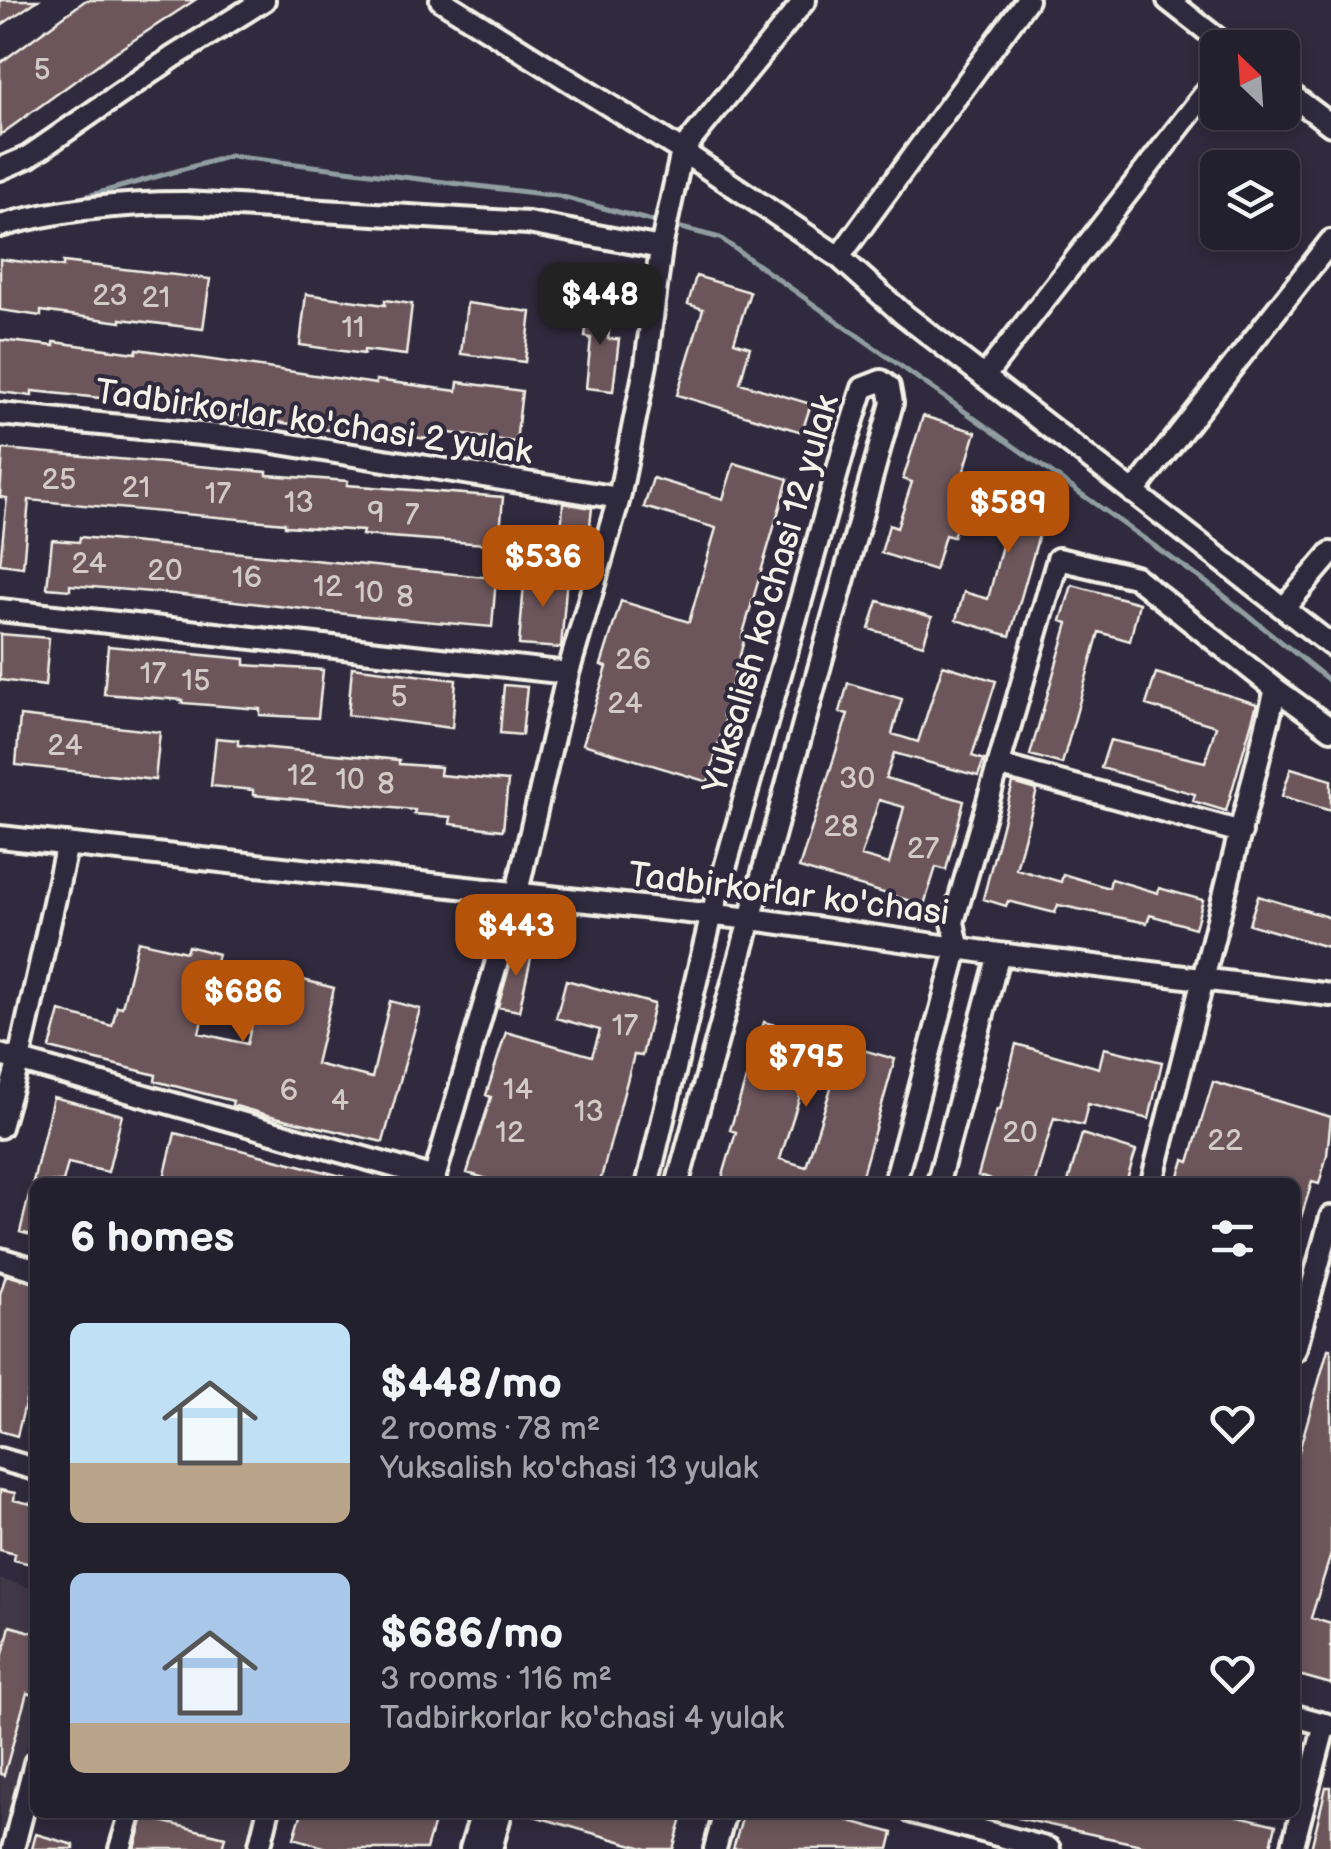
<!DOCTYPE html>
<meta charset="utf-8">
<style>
:root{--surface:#23202e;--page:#2f2d3a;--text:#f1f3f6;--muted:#a3a3aa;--line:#403e4a;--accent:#b45309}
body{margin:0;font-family:"Balsamiq Sans",sans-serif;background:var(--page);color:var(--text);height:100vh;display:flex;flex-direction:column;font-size:38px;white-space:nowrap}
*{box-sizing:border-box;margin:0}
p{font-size:32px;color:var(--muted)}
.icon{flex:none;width:55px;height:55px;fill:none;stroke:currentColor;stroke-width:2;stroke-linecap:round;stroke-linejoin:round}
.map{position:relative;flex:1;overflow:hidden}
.drawer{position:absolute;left:30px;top:1178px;width:1270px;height:640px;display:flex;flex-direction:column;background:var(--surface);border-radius:15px;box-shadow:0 5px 15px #0003,0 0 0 2px var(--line)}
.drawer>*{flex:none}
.needle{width:65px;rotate:335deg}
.tools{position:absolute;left:1200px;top:30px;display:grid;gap:20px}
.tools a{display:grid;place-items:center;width:100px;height:100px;border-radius:15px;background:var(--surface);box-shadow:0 5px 15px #0003,0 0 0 2px var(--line);font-size:50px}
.price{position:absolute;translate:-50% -85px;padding:0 22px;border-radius:20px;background:var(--accent);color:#fff;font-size:32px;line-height:65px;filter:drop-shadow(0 2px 5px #0008)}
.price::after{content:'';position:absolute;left:50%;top:60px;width:30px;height:22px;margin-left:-15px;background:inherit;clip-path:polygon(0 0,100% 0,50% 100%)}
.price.on{background:#222;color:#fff}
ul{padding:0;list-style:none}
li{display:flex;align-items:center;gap:30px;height:250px;padding:0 40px}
li span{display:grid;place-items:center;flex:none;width:280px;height:200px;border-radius:15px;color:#555}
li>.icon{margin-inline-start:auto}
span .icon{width:120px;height:120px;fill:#fffc;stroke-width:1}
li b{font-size:42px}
h2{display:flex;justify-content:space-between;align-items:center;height:120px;padding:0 40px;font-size:42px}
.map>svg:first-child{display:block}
</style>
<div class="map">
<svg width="1331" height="1849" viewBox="0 0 1331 1849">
<rect width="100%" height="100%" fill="#2f2a3d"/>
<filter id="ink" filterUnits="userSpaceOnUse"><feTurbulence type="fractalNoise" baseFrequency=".01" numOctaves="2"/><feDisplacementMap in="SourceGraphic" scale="20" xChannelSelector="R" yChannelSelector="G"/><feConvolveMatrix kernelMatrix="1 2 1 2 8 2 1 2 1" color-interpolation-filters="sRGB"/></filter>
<g filter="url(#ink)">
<path fill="#413746" d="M0,1579L35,1589V1715L0,1840Z
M146,1813H260L248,1849H137Z"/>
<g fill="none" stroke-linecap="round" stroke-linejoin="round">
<path stroke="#909ea2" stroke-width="5" d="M63,203L230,156L559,196L659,223
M670,225L720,238L1218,591L1331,682"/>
</g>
<path fill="#6c565b" stroke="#f4f1e8" stroke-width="2.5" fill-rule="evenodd" d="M0,0H38L0,26Z
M86,0H195L111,55L0,135V63Z
M0,259L63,267V262L210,279L203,329L121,319V322L41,311V316L0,310Z
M696,276L750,292L734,342L750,347L740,383L811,404L802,432L677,395L703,309L688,304Z
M591,282L600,312L611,314L608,339H619L613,391L586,388L591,338L585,337Z
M306,294L385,305V300L412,304L406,355L364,350V354L300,345Z
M467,303L531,312L525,362L461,354Z
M0,340L54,346V342L136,353L137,349L376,384V380L457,391L458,382L522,391L516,442L435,431L434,440L356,429L355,434L168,405L32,391V396L0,392Z
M923,416L976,432L953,507L962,509L953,537L945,535L935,570L881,553L889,525L897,528L912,482L903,479Z
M3,449L267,472V475L348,481L347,485L503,497L499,545L362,535L363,531L285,526V523L29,500L23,567L0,564L7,498L0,497Z
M734,463L788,479L742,637H745L723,716L726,717L708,782L583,744L607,667L601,665L621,601L689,622L716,528L644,507L653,478L723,499Z
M994,471L1048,488L1034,534L1039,535L1010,636L956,620L964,592L988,599L1012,507L986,500Z
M563,503L592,508L587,551L560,550Z
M80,537L496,578L492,627L355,615L174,594L70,585V590L47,588L52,540L79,542Z
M525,572L567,576L561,648L519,645Z
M1072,585L1139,603L1130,641L1099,632L1062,764L1030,755L1068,623L1061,621Z
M878,601L932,617L923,645L869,629Z
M0,634L49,638L45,686L0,680Z
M108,646L245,659V665L323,670L318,718L260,715V709L182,703L183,700L104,694Z
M943,665L996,681L972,756L984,760L978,776L894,753L886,778L964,801L946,870L936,867L924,905L799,868L848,714L840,712L848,683L902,699L892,734L918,742ZM879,800L904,807L889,864L861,856Z
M352,667L456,680L452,728L348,715Z
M1156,673L1257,704L1226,811L1193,801L1195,794L1101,768L1110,740L1205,762L1216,726L1146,705Z
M504,685L527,687L522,735L500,733Z
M20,716L160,732L155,780L16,765Z
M216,738L238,740V745L399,760V764L441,767L440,775L508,781L503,830L450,824L451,817L414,814L415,810L253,795V790L211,786Z
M1291,768L1331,780V811L1282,796Z
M1013,783L1037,790L1016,869L1061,882L1063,874L1109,888L1111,879L1158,893L1159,888L1203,900L1195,928L1150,915L1147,923L1058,905L1055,913L1008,901L1006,906L983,899Z
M1258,896L1331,918V948L1249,924Z
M138,941L186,952L188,946L218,954L199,1033L247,1044L265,970L334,988L316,1064L372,1078L390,1001L420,1009L383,1142L267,1115L232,1105L233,1101L155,1081L156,1075L50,1048L60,1011L112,1026L117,1006L122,1007Z
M516,944L533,949L519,1011L498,1007Z
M566,980L654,1004L642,1056L634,1055L600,1182H498L467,1173L491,1097L486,1095L506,1032L592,1056L600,1030L556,1018Z
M764,1022L895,1059L860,1182H721L736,1132L730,1130ZM810,1064L836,1072L806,1167L780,1159Z
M1016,1044L1099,1068L1104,1048L1162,1062L1149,1119L1088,1104L1083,1125L1054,1118L1035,1182H999L978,1176L997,1109L1000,1110Z
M1213,1082L1331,1117L1327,1155L1319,1184L1312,1182L1298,1227L1295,1226V1182H1177L1184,1160L1189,1162Z
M53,1097L122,1115L108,1172L68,1163L63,1182H33Z
M175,1133L345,1177L344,1182H163Z
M1082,1134L1136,1151L1126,1182H1068Z
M30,1191H35V1236L20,1232Z
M6,1275L35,1283V1364L17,1436L0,1431V1294Z
M1328,1349H1331V1554L1311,1618L1331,1624V1684L1295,1674V1465Z
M0,1490L15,1493L14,1500L35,1505V1565L14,1560L15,1554L0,1550Z
M10,1626L35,1633V1696L27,1693L4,1775L0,1774V1666Z
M1326,1787H1331V1849H1311Z
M302,1812H437L426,1849H330L294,1838Z
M534,1812H684L673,1849H647L534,1816Z
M744,1812H818L893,1833L889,1849H733Z
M1019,1812H1222L1276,1825L1270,1849H1159L1018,1818Z
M144,1817L225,1837L222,1849H135Z
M36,1834L74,1845V1849H32Z"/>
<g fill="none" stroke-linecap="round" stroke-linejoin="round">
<defs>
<path id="street" d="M441,0L682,151L839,257L903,314L1331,645
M1168,0L1229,48
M1282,88L1331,125
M0,169L28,157L173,57L264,0
M0,226C60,209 123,203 185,203L528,223L661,248
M839,257L1027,0
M984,377L1218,77
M0,414L261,440L619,498
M1133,493L1331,241
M1284,608L1331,553
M0,610L568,673
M1276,689L1331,729
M998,765L1241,832
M0,837L752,919L999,954L1331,995
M0,1055L435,1178
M0,1127L19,1060L67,844
M433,1182L517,892L568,673L619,498L646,364L661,248L682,151L805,0
M648,1182L712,914L844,448L863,388L881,381L889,387L892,403L678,1182
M895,1182L958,946L953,922L1058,559L1135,577L1276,689L1152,1182
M938,1182L999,954
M0,1259L35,1269
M1295,1350L1331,1217
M0,1459L35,1469
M1295,1716L1331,1726
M912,1812L1049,1849
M13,1849L35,1763
M120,1849L131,1812
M259,1849L268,1812
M471,1849L482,1812
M491,1849L501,1812
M715,1849L725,1812
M1292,1849L1325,1724"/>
</defs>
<use href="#street" stroke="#f4f1e8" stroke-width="28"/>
<use href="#street" stroke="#2f2a3d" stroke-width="20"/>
</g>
</g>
<g text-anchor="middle" stroke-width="8" stroke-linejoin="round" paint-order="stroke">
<g font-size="30" fill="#d2cac5">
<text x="42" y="79">5</text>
<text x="110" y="305">23</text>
<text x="156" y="307">21</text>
<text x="353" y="337">11</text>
<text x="59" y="489">25</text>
<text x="136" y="497">21</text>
<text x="218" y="503">17</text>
<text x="299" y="512">13</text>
<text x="376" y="522">9</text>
<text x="412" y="524">7</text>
<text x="89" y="573">24</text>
<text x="165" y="580">20</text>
<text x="247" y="587">16</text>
<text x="328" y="596">12</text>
<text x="369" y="602">10</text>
<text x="405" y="606">8</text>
<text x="633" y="669">26</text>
<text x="153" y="683">17</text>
<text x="196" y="690">15</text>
<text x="399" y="706">5</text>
<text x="625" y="713">24</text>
<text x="65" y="755">24</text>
<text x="302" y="785">12</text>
<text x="857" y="788">30</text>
<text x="350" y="789">10</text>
<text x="386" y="793">8</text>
<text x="841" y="836">28</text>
<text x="923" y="858">27</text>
<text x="625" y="1035">17</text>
<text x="518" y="1099">14</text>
<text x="289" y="1100">6</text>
<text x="340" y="1110">4</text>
<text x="589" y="1121">13</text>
<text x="510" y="1142">12</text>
<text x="1020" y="1142">20</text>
<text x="1225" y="1150">22</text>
</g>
<g font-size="35" fill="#f4f1e8" stroke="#2f2a3d">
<text transform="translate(314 421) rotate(8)" y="12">Tadbirkorlar ko'chasi 2 yulak</text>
<text transform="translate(770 594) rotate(-74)" y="12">Yuksalish ko'chasi 12 yulak</text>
<text transform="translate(789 893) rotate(7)" y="12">Tadbirkorlar ko'chasi</text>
</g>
</g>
</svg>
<div class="tools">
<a><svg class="needle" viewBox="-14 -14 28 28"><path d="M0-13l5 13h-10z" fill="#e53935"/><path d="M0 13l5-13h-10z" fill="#a3a3aa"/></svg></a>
<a><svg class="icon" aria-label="layers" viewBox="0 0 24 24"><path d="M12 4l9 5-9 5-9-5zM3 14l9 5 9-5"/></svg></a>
</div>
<b class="price on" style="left:600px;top:348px">$448</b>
<b class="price" style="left:1008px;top:556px">$589</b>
<b class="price" style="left:543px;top:610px">$536</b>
<b class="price" style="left:516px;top:979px">$443</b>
<b class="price" style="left:243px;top:1045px">$686</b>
<b class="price" style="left:806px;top:1110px">$795</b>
<section class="drawer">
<h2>6 homes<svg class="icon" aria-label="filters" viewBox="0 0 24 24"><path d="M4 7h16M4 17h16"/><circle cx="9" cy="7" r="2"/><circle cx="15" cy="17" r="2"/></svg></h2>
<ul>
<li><span style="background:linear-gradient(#bfe0f5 70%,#b9a48a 0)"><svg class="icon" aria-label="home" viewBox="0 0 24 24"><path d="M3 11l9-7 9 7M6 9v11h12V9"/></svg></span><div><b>$448/mo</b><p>2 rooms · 78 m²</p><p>Yuksalish ko'chasi 13 yulak</p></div><svg class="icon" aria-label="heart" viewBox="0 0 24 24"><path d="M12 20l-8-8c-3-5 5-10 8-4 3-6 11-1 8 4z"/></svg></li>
<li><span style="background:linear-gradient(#a9c7e8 75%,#b9a48a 0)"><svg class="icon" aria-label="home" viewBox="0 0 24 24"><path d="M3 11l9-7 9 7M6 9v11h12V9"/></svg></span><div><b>$686/mo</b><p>3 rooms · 116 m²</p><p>Tadbirkorlar ko'chasi 4 yulak</p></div><svg class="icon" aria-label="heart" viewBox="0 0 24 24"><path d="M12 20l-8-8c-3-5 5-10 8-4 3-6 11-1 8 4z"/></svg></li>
</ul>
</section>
</div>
